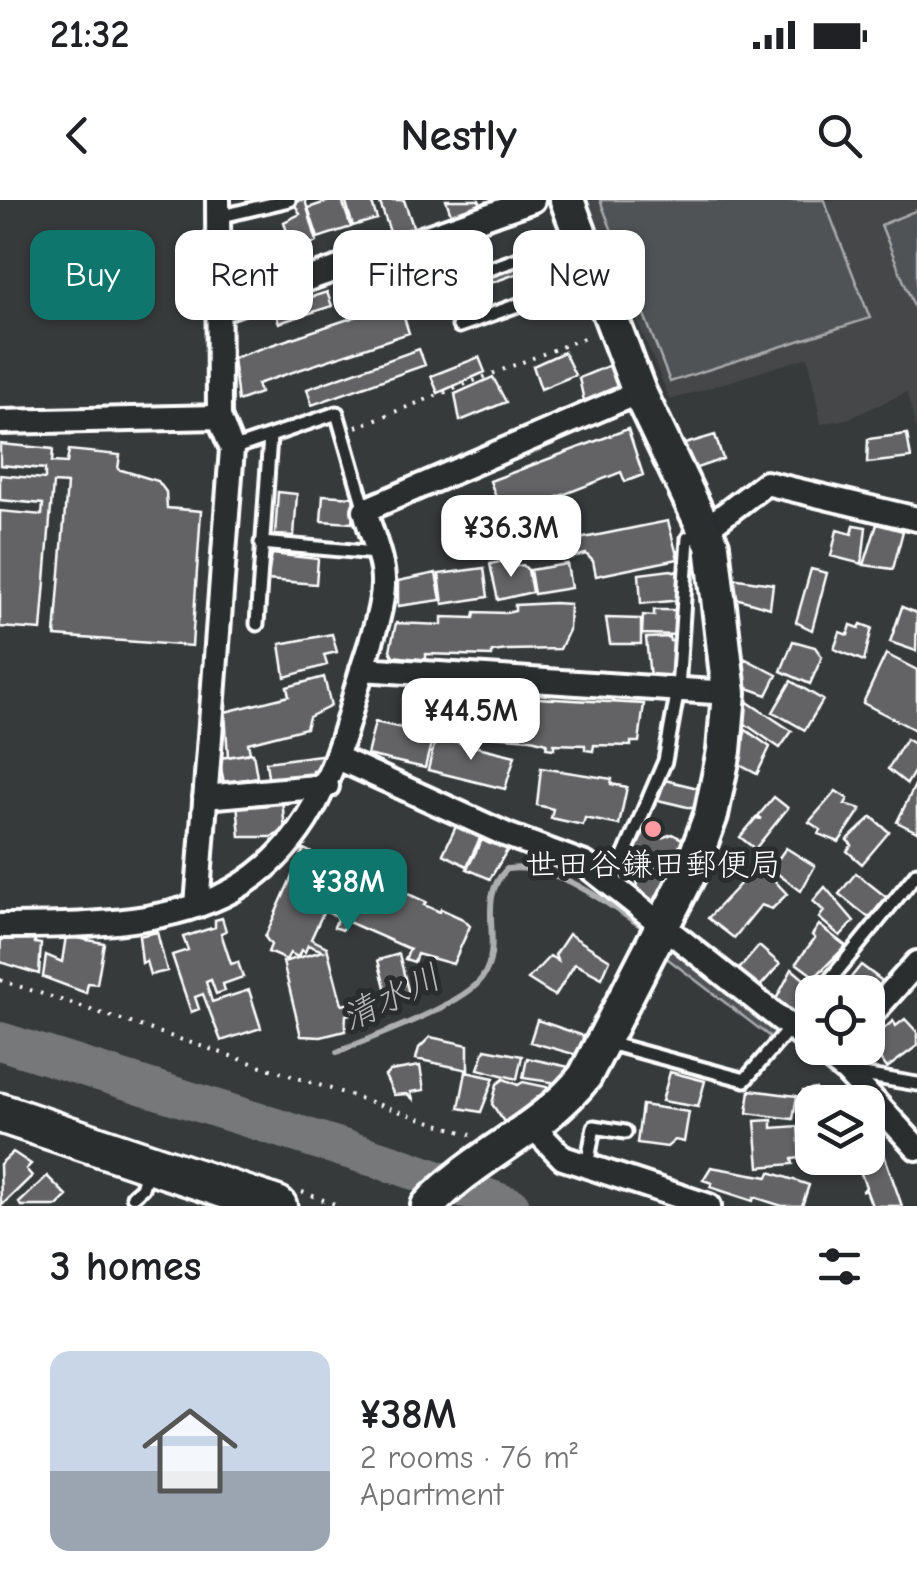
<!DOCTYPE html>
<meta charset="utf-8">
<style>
:root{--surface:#fff;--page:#f6f6f6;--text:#202124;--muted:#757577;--line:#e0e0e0;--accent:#0f766e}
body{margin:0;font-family:"Comic Neue","Klee One",sans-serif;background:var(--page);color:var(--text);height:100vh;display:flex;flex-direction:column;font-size:38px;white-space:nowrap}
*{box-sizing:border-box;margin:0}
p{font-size:32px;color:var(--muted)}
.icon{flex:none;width:55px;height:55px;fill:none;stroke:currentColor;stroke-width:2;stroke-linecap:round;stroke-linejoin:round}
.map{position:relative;height:1006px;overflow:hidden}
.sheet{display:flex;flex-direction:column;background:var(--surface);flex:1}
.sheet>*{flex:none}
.hud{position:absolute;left:30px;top:30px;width:858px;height:90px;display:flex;gap:20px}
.fabs{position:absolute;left:795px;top:775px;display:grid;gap:20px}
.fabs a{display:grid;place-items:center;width:90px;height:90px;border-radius:20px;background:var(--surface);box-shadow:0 2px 8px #0004;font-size:50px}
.price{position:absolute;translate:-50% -85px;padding:0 22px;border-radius:20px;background:#fff;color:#222;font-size:32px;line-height:65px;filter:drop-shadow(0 2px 5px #0008)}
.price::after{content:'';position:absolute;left:50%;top:60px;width:30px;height:22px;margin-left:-15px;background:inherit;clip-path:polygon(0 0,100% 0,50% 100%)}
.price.on{background:var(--accent);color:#fff}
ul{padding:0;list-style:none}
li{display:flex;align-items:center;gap:30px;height:250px;padding:0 50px}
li+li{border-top:2px solid var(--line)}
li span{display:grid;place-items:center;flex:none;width:280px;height:200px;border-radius:20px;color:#555}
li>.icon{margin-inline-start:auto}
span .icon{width:120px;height:120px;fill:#fffc;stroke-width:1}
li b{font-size:42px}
h2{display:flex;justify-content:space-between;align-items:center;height:120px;padding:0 50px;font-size:42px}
.tag{padding:0 35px;border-radius:20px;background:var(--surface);box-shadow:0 2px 8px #0004;font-size:35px;line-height:90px}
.tag.on{background:var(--accent);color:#fff}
.status{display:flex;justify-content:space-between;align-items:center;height:70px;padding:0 50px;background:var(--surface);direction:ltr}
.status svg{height:28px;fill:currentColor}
header{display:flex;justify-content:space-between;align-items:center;height:130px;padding:0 50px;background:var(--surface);font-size:45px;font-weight:800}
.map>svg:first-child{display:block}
</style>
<div class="status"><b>21:32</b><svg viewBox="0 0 49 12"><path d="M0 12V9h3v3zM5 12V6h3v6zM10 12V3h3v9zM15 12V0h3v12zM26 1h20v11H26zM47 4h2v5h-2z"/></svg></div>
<header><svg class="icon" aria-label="back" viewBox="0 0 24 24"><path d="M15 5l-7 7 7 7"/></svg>Nestly<svg class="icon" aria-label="search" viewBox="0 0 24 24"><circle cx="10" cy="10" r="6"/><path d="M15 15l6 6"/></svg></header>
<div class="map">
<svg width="917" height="1006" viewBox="0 0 917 1006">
<rect width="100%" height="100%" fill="#373a3b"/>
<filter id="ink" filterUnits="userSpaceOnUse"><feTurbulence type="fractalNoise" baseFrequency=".01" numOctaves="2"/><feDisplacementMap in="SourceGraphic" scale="20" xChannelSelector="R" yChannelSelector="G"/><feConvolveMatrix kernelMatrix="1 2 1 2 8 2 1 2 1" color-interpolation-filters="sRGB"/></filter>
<g filter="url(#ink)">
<path fill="#444748" d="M587,0H917V232L907,192L850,218L821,224L808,157L670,200Z"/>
<path fill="#505354" stroke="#a8a9aa" stroke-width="2.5" d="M600,0H824L870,118L670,182Z
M917,10V114L881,25Z
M665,727L786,828L778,843L655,749Z"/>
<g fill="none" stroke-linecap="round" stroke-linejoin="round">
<path stroke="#adaeaf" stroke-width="6" d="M337,852C370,838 464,805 482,778C506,744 474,700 507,669C558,662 605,704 647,729"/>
<path stroke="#767879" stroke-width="38" d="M0,841L400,966L511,1006"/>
</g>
<path fill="#636465" stroke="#fff" stroke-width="2.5" d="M299,0H305L317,42L292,49L284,22L300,14L295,5Z
M332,0H342L351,27L318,38L308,8Z
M345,0H371L377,19L353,26Z
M379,0H404L414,29L391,35Z
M446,0H479L483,10L454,23Z
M454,45L463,71L432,81L424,57L436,53L435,49Z
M572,46L574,53L411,112L408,104Z
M391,62L397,86L343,104L336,85Z
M327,92L332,106L279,123L274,109Z
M399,102L409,133L257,184L260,193L238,201L233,158Z
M419,149L425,165L312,205L307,189Z
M564,152L575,175L541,189L533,166Z
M479,157L485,172L438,193L431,176Z
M615,163L621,188L584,201L579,178Z
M493,177L506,202L460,221L455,194Z
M628,229L643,275L625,282L621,272L496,321L489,303L497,300L490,281Z
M907,234L911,258L867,263L868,239Z
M715,235L723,259L688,271L678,246Z
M0,244L53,249L52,262L67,263L69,250L120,255L118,269L158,281L166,292L167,308L201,311L192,446L55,436L67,284L53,283L41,430L0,427V311L42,315L43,304L0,300V275L45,279V269L0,265Z
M278,292L297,294L294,336L275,335Z
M323,295L354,297L352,323L321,321Z
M668,321L678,359L596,376L593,361L586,354L567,359L564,342Z
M877,324L903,331L893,369L864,365Z
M854,325L866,327L862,364L831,356L837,330L852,334Z
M272,354L318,359L316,384L267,380Z
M504,361L505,368L523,365L528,370L532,392L498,400L490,364Z
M567,364L571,388L534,394L530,370Z
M484,368L488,397L443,404L439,374Z
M811,369L827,373L812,430L796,422Z
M671,370L680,373L681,400L641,404L639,374Z
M436,373L441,400L398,406V381Z
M731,378L773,384L770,408L732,397Z
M554,403L570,404L569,430L560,449L508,450L492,452V456L426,454V460L393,456L390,450L396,423L442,425V417L474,418L475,412L506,413L515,411V405Z
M902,407L917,413L916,451L890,442Z
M654,410H682L681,435L642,434L643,415L654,416Z
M606,418L641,419V444H610Z
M861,424L872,428L864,461L834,449L840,432L848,435L851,425L859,428Z
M332,434L337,452L324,455L327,465L285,477L280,444Z
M669,437L670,441H679L673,477L650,478L646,438Z
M793,441L815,447L822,457L810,484L781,471Z
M886,454L917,470V531L863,503Z
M746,459L777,475L767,495L742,486L741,469Z
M324,477L331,506L309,517L306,528L248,543L250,553L228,557L225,512L289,496L287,487Z
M791,481L823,500L805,530L773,512Z
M484,495L644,504L639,542H631V546L594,545L593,551L585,550V545L554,544V549L546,548L547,543L531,539L490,536V531H478V523H483Z
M746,501L792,531L780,548L742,522Z
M375,522L433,535L425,568L367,555Z
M746,530L770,547L757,574L734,562Z
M436,537L515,556L505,589L428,570Z
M906,539L917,546V567L907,584L888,569Z
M253,553L257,577L224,583L219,558Z
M321,555L323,569L313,571L314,578L269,584L266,562Z
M541,568L612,579L611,584L627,587L619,625L585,618L583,625L551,618L553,609L537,605Z
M665,580L706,590L700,610L658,600Z
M917,581V632L897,622Z
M836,591L848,599L845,604L861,609L839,642L818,634L821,630L809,622Z
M774,597L788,608L755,649L740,637L756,618L762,619L758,616Z
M282,598L285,631L271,637H240L237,602Z
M872,617L889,632L862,664L847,651L852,645L847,640Z
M458,622L482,634L467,666L443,654Z
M645,630L661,638L672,634L686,641L671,671L634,653Z
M493,637L511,644L490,679L467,669L482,640L490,644Z
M786,648L815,666L801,691L771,669Z
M304,649L369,681L370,677L390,686L388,690L404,697L406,693L426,702L424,705L440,712L441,709L463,719L470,726L453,764L417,754L414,762L405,759L410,749L346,721L342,730L334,727L338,717L324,711L311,739L327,747L342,805L351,803L353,813L346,815L345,831L321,837L301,836L283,762L323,751L308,745L305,752L301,750L298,757L290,753L286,760L268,752L271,745L265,737Z
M644,662L671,677L658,705L635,690Z
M759,664L787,694L772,709L761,705L734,738L708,718Z
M856,673L886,697L869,718L839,694Z
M825,687L854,721L840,736L819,718L824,711L813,701Z
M222,718L226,731L221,733L231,764L238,762L243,777L223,784L225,791L216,794L211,780L206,782L212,802L249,790L261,828L221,841L203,794L195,797L199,809L191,812L172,755L188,750L183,737L215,727V720Z
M819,725L846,746L815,777L796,763L815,738L812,735Z
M157,732L167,771L150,775L146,761L142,763L139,736Z
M1,734L35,737V743L41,744L39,774L0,762Z
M569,734L610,760L602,778L575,764L555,796L528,779L550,756L558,761L555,755Z
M66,736L104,743L97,784L88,783L86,793L43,777L46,755L62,762Z
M759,746L780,764L755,792L735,774Z
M399,754L409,794L388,799L378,760Z
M861,765L885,783L868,802V792H855L845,785Z
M792,769L813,787L790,816L774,803Z
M905,819L917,832V846L887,868L868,842L893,821L896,826Z
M537,820L584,836L577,855L530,842Z
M430,837L468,845V870L416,859L419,848Z
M485,849L522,856L517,879L478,869Z
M527,858L569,867L565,884L523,878Z
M420,866L424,890L411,892L413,899L407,894L394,895L385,876L390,871Z
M466,872L494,878L481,912L459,908Z
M670,872L705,881L698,907L662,901Z
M504,879L518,885L523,882L556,889L504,922L492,904L497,884Z
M816,889L817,902H812L809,928L803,891Z
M750,890L797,896L793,919L747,913Z
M642,905L689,912L684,942L675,940L667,947L637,943Z
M772,920V928L798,926L800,958L792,959L793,964L759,967L755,921Z
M881,946L902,1006H872L866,990L862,992L866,987L855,958H868V951Z
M13,952L31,964L26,969L32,976L1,1006L0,964Z
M711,967L768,977L770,972L809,985L802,1006H782L754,997L753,1001L710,987L712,983L703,980Z
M47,976L67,996L57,1006H21L19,1003Z"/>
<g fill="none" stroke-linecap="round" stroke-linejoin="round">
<defs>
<path id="lane" d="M218,17L289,0
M420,94L576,38
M459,126L591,79
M232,249L337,213L365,310
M261,343L376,353
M257,424L270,237
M612,684L665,561L678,489L688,338L703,331
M820,792L917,673
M608,843L745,880L812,802
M851,873L917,884
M587,966L594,927L625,932
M133,996L142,988L148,968"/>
<path id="street" d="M219,110L533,0
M0,222L219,217
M703,331L766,283L917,319
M362,469L729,493
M340,559L507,635L585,664L847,872L917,948
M205,597L327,586
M197,706L232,249L219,217L218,0
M0,726C200,727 303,706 355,494C363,462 383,415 383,384C384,361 370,332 365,310L639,192
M868,818L917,763
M533,927L563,958L709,1006"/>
<path id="secondary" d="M428,1006C475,954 542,931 585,876L690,672L711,615L724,551L729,493L712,345L639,192L567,0"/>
<path id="primary" d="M0,913L277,1006"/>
</defs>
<use href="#lane" stroke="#fff" stroke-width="19"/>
<use href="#street" stroke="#fff" stroke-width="30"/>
<use href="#secondary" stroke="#fff" stroke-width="40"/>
<use href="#primary" stroke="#fff" stroke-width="45"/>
<path stroke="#fff" stroke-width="4" stroke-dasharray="2.5 8" stroke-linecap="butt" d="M356,227L589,136
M0,780L471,935
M302,992L340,1006"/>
<use href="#lane" stroke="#2a2d2e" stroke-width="11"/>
<use href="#street" stroke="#2a2d2e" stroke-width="22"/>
<use href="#secondary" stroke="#2a2d2e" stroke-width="32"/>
<use href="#primary" stroke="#2a2d2e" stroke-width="38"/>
</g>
</g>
<circle fill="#ff9aa2" stroke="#2a2d2e" stroke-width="4" cx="653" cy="629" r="10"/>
<g text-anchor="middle" stroke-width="10" stroke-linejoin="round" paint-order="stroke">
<g font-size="32" fill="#fff" stroke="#2a2d2e">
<text x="653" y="675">世田谷鎌田郵便局</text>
</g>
<g font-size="35" font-style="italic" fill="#b4b5b5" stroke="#2a2d2e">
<text transform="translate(391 797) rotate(-26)" y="12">清水川</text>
</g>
</g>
</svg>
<div class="fabs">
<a><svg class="icon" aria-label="locate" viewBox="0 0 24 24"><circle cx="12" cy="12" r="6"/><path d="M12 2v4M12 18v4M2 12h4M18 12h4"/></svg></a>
<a><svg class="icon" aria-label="layers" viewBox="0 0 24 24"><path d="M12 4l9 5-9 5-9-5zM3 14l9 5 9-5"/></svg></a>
</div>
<b class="price" style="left:511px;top:380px">¥36.3M</b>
<b class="price" style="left:471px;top:563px">¥44.5M</b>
<b class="price on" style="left:348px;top:734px">¥38M</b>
<div class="hud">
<a class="tag on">Buy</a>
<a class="tag">Rent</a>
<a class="tag">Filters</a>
<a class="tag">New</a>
</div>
</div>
<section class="sheet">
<h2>3 homes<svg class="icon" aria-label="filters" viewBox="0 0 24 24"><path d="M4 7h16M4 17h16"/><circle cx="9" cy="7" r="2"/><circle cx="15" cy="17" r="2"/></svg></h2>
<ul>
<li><span style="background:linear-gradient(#c9d6e8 60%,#9aa5b1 0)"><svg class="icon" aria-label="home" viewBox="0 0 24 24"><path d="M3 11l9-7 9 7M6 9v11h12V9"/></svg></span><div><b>¥38M</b><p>2 rooms · 76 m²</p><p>Apartment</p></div></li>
</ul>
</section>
